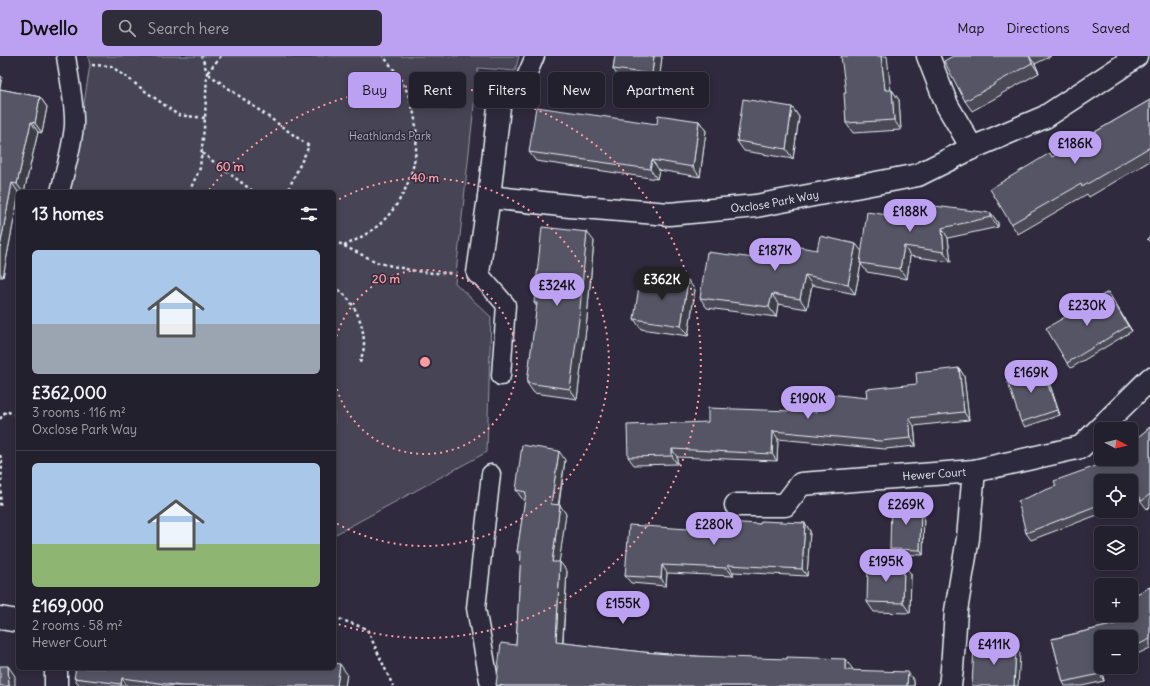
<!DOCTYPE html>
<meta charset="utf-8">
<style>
:root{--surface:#23202e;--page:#2f2d3a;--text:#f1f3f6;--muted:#a3a3aa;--line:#403e4a;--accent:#bca0f2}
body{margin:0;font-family:Delius,sans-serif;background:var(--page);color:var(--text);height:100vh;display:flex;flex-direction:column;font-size:15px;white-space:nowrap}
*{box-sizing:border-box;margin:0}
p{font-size:13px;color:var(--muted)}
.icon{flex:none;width:22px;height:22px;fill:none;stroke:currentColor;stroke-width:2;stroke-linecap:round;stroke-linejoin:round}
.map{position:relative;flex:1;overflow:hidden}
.drawer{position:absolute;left:16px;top:134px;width:320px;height:480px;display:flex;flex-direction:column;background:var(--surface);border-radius:6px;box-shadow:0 2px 10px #0003,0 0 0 1px var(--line)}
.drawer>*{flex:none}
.top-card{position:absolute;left:348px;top:16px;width:380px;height:36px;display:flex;gap:8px}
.needle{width:26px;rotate:97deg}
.tools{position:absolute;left:1094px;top:366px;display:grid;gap:8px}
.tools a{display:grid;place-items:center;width:44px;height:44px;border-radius:6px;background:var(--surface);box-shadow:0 2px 10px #0003,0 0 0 1px var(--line);font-size:20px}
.price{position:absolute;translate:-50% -34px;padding:0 9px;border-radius:14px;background:var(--accent);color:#111;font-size:13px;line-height:26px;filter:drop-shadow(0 1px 2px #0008)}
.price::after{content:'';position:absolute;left:50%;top:24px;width:12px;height:9px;margin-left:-6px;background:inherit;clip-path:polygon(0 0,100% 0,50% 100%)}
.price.current{background:#222;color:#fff}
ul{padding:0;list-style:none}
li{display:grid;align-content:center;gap:8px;height:212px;padding:0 16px}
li+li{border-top:1px solid var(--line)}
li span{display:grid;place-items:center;height:124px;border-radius:6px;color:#555}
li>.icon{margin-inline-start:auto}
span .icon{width:72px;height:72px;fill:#fffc;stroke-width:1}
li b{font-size:17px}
h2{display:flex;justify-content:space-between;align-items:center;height:48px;padding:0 16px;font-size:17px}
.pill{padding:0 14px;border-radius:6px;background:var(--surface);box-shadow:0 2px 10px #0003,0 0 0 1px var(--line);font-size:14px;line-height:36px}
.pill.current{background:var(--accent);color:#111}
header{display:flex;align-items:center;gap:24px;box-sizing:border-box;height:56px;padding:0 20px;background:var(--accent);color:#111}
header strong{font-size:19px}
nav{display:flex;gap:22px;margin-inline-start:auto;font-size:14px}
.search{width:280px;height:36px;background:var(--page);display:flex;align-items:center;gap:10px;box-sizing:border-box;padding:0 14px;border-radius:6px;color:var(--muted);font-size:15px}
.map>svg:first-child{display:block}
</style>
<header>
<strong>Dwello</strong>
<div class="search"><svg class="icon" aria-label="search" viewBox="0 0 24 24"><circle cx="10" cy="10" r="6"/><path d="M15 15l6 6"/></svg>Search here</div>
<nav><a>Map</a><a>Directions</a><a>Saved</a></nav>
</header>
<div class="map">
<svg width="1150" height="630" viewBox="0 0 1150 630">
<rect width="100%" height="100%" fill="#2f2a3d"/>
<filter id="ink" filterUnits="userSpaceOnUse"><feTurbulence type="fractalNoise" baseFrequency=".025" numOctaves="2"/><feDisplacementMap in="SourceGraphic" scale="8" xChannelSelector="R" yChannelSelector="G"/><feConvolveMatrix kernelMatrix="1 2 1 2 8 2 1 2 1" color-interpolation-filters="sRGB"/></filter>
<g filter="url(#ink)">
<path fill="#464455" stroke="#979aa6" d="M88,0H519L515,15L478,12L455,227L491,261L487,396L334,479V136H70L90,9Z"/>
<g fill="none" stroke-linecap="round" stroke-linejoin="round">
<defs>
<path id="lane" d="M501,33L523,28L535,0
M60,136C65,114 72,92 74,70C75,49 69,21 66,0
M478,217L506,249L501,320
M490,630L476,552L491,418"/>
<g id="street">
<path d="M928,0L947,49L972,92"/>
<path id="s1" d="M501,33L489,141L570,150L669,158L756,150L918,119L972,92L1045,61L1118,13L1136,0"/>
<path d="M478,217L489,141"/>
<path id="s2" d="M736,449H785L801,428L974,415L1081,391L1150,323"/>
<path d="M0,562L18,565"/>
<path d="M56,612V630"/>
<path d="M950,630L952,613L956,555L968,482L974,415"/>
</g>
</defs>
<use href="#lane" stroke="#e8f1f8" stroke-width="21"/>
<use href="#street" stroke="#e8f1f8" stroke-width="25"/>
<path stroke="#e8f1f8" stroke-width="2.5" stroke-dasharray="3 3" stroke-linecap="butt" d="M221,0L207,17L309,90L287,136
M92,9L111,10L178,59L205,62
M202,97L254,136
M189,136L200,112L205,62L207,17L202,0
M334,184L344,190L379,207L415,215L433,217H451
M344,190C358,183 372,176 383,165C415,133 425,83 409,41C404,26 393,12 383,0
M334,230C353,243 364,265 364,289C364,295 361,301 360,307
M0,363L6,355L18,360
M0,399L2,406L0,451
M334,561L367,573L393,630"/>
<use href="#lane" stroke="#2f2a3d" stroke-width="18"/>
<use href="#street" stroke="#2f2a3d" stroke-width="22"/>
</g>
<path fill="#4b4957" stroke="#e8f1f8" d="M615,0H662L659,28L620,23L613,13Z
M953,0H1051L1035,8L1039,17L1001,38V39L972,55L965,45Z
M0,33L40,41L47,51L42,77L38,76L24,136H18V142L3,221H0Z
M892,34L899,44L901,74L853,77L846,67V37Z
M1150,44V105L1089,141L1087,138L1018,178L1011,168L1050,97L1052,101Z
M792,51L799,61L793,103L744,95L737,85Z
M699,65L706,75L700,121L659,114L657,123L536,105L529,96L657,68Z
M991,157L998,167V171L948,182L951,206L910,200L907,223L867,216L861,208L855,238L812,229L807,253L778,248L776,261L707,252L700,242L762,203L856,188L861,196L916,163Z
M594,185L586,273L577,343L534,337L527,327L537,251L534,247Z
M656,226L695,234L688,280L641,273L634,263Z
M1108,236L1132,275L1071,312L1067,307Z
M959,312L964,320L969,364L914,370L916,390L885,393L778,383L777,405L677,401V408L634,409L628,401L708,366L817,356L917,328Z
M1045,314L1060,359L1025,371L1021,366Z
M1150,371V450L1147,453L1139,443L1131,446V425H1101V455H1108L1031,484L1026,477L1056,430L1110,405Z
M565,404L559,449L566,458L559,506L567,515L563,587L643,596L852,612V614L914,625V630H497L496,629L516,589L521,501L517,496L525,444H523L516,434Z
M924,451L923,499L893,498L890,493Z
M805,467L810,475L807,520L733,516V520L667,517L666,530L631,527L625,520L688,473L760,468Z
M911,518L910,557L874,556L867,546Z
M1150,531V592L1131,601V581H1101V611H1110L1102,615L1104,625L1082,630H1065L1063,626L1052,583L1120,567L1116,559H1131V541Z
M347,618L345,630H80L74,622Z"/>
<path fill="#3d3c47" stroke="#e8f1f8" d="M654,0H662L659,28L652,18Z
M881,0H887L892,44L885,34Z
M1029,0L1035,8L1039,17L1032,7Z
M0,19L2,21L0,32Z
M892,34L899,44L901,74L894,64Z
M40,41L47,51L42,77L35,67Z
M792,51L799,61L793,103L786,93Z
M699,65L706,75L700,121L693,111Z
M31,66L38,76L24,136H23L17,128Z
M652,104L659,114L657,123L650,113Z
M12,127L18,136V142L3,221L0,217V191Z
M991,157L998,167V171L991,161Z
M942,172L948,182L951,206L944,196Z
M587,176L594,185L586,273L577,343L570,333Z
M856,188L863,197L860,207L861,208L855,238L848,228Z
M904,190L910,200L907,223L900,213Z
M805,219L812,229L807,253L800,243Z
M688,224L695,234L688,280L681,270Z
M1108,236L1111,241L1132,275L1128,270Z
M772,238L778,248L776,261L769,251Z
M1041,309L1045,314L1060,359L1057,354Z
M959,312L964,320L969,364L964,356Z
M909,362L914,370L916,390L911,382Z
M773,375L778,383L777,405L772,398Z
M672,393L677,401V408L672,400Z
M559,395L565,404L557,457L551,448Z
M921,446L924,451L923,499L920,494Z
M560,449L566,458L558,515L552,506Z
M805,467L810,475L807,520L802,513Z
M560,506L567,515L562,596L556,586Z
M904,508L911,518L910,557L903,547Z
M662,509L667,517L666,530L661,522Z
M728,509L733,516V520L727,512Z
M1016,592L1020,597L1018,630H1014Z
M845,603L852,612V623L845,614Z
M340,608L347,618L345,630H337Z
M1097,608L1102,615L1104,625L1100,618Z
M8,610L15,620V630H9Z
M908,616L914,625V630H907Z
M122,622L127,630H122L121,628Z"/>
<path fill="#575565" stroke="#e8f1f8" d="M615,0H654L652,18L613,13Z
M841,0H881L885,34H892L894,64L846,67L844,37H846Z
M953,0H1029L1032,7L994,28V29L965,45L944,5Z
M0,33L40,41L35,67L31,66L17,128L12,127L0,191Z
M743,43L792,51L786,93L737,85Z
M1150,44V91L1082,131L1081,128L1011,168L990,133L1050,97L1052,101Z
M536,51L657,68L658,59L699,65L693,111L652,104L650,113L529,96Z
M918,148L991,157V161L942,172L944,196L904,190L900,213L860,207L867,156L916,163Z
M542,171L587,176L579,263L570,333L527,327L537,247H534Z
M820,180L856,188L848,228L805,219L800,243L772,238L769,251L700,242L707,196L762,203L765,185L817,194Z
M1150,180V186L1147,183Z
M657,219L688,224L681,270L634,263L640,224L656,226Z
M1108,236L1128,270L1067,307L1046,272Z
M1041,309L1057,354L1021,366L1006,321Z
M959,312L964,356L909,362L911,382L880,385L773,375L772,398L672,393V400L628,401L627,369L708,366V352L817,356L819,337L867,342L866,333L917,328L916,317Z
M1150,371V438L1142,445L1134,435L1131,436V425H1101V448L1026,477L1018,445L1056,430L1054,425L1110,405L1112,403H1131V387Z
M522,389L559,395L551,448L560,449L552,506H560L556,586L643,596L694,600L787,603V601L845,603V614L908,616L907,630H505L496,629L501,587L516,589L521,496H517L526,436L516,434Z
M891,445L921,446L920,494L890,493Z
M688,464L760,468L761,465L805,467L802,513L728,509L727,512L662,509L661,522L625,520L629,469L688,473Z
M868,508H904L903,547L867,546Z
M1150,531V583L1131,592V581H1101V606L1097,608L1100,618L1063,626L1052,583L1120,567L1116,559H1131V541Z
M974,590L1016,592L1014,630H972Z
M334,607L340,608L337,630H181L122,622L121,628L74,622L76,612H334Z
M0,610H8L9,630H0Z"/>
</g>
<g fill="none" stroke="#ff9aa2" stroke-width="2" stroke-dasharray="2 4">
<path d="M334 292A92 92 0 1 1 334 320"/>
<path d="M334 146A184 184 0 1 1 334 466"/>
<path d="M209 134A276 276 0 1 1 335 567"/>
</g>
<g text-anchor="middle" stroke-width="3" stroke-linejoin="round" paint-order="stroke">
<g font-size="11" fill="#afb4bf" stroke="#2f2a3d">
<text x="390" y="84">Heathlands Park</text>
</g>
<g font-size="11" fill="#e8f1f8" stroke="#2f2a3d">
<text dy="4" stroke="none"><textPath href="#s1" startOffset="396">Oxclose Park Way</textPath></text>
<text dy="4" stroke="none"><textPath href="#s2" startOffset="209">Hewer Court</textPath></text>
</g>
</g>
<circle cx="425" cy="306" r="6" fill="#ff9aa2" stroke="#2f2a3d" stroke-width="2"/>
<g font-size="12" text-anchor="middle" font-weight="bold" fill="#ff9aa2" stroke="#2f2a3d" stroke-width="3" stroke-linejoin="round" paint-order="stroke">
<text x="230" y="115">60 m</text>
<text x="425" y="126">40 m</text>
<text x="386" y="227">20 m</text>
</g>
</svg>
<div class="tools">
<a><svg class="needle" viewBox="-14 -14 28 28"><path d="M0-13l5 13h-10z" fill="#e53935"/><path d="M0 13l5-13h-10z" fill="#a3a3aa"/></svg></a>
<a><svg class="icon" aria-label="locate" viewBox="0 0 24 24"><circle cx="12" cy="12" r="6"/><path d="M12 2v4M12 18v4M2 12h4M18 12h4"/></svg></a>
<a><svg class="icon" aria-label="layers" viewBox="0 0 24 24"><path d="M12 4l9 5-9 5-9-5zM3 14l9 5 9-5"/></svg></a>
<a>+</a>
<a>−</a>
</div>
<b class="price" style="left:1075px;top:109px">£186K</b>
<b class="price" style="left:910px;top:177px">£188K</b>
<b class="price" style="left:775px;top:216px">£187K</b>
<b class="price current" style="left:662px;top:245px">£362K</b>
<b class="price" style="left:557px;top:251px">£324K</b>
<b class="price" style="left:1087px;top:271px">£230K</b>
<b class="price" style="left:1031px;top:338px">£169K</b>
<b class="price" style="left:808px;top:364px">£190K</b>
<b class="price" style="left:906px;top:470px">£269K</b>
<b class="price" style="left:714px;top:490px">£280K</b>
<b class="price" style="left:886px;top:527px">£195K</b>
<b class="price" style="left:623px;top:569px">£155K</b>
<b class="price" style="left:994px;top:610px">£411K</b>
<div class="top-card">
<a class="pill current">Buy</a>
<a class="pill">Rent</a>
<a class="pill">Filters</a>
<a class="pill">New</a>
<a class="pill">Apartment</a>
</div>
<section class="drawer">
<h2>13 homes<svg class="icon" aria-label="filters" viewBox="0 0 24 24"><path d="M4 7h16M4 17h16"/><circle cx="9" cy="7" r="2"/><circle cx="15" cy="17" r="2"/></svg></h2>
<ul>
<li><span style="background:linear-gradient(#a9c7e8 60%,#9aa5b1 0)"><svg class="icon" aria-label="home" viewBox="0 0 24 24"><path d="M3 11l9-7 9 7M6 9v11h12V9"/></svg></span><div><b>£362,000</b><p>3 rooms · 116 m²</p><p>Oxclose Park Way</p></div></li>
<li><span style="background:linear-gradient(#a9c7e8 65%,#8fb573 0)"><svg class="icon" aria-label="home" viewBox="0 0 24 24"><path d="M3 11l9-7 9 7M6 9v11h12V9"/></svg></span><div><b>£169,000</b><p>2 rooms · 58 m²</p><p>Hewer Court</p></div></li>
</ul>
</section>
</div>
